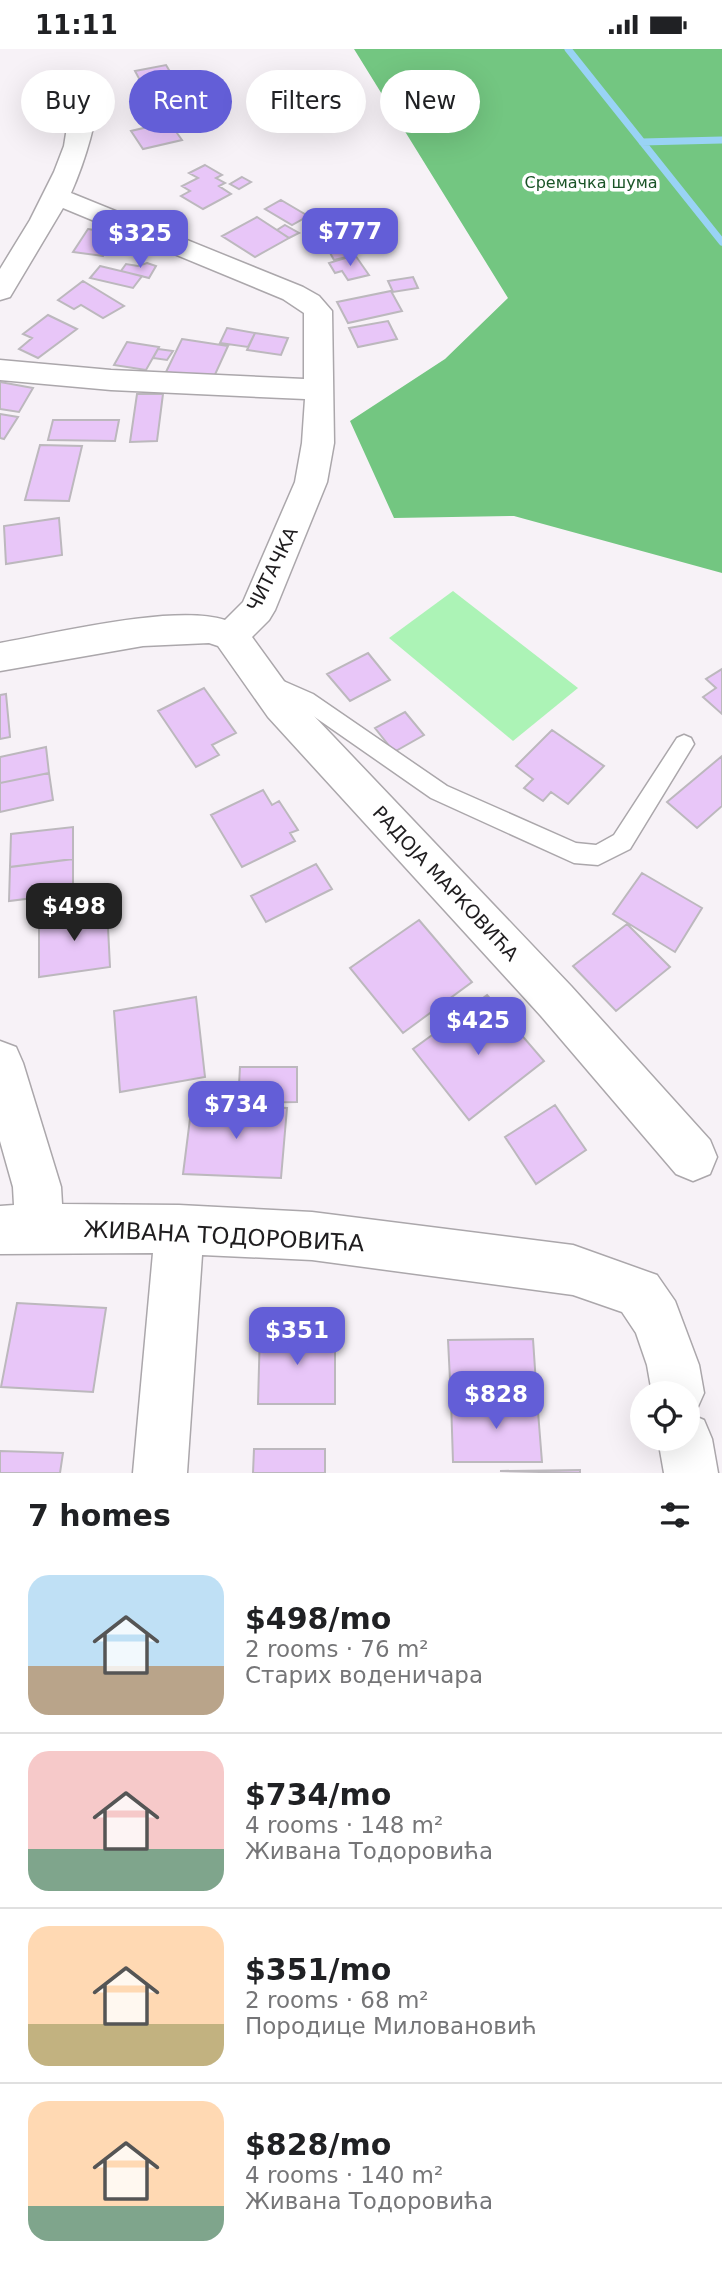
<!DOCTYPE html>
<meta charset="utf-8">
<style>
:root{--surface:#fff;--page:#f6f6f6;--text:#202124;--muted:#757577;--line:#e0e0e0;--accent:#635ed7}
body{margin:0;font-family:"DejaVu Sans",sans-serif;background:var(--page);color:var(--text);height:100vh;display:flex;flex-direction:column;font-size:26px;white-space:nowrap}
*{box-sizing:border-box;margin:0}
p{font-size:23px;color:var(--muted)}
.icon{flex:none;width:38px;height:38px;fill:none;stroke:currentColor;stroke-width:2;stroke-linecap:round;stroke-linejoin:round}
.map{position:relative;height:1424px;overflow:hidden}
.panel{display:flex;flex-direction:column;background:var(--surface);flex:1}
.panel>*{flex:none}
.top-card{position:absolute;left:21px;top:21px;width:681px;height:63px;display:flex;gap:14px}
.buttons{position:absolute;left:630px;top:1332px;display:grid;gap:14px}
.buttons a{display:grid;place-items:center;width:70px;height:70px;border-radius:50%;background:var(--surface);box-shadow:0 7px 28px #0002;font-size:35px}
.price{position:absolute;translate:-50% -60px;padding:0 16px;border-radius:14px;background:var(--accent);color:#fff;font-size:23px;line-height:46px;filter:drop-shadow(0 2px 4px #0008)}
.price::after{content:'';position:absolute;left:50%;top:42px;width:21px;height:16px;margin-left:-10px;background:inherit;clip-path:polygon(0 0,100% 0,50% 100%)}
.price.selected{background:#222;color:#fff}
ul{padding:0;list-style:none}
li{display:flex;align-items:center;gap:21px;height:175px;padding:0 28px}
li+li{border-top:2px solid var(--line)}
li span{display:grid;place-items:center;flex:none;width:196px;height:140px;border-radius:21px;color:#555}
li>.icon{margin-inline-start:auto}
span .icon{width:84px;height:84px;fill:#fffc;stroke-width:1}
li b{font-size:30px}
h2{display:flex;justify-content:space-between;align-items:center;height:84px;padding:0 28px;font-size:30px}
.pill{padding:0 24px;border-radius:32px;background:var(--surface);box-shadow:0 7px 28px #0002;font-size:24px;line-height:63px}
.pill.selected{background:var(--accent);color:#fff}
.status{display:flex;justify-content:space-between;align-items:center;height:49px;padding:0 35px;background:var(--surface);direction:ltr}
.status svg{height:19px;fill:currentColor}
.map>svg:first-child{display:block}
</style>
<div class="status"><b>11:11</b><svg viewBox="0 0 49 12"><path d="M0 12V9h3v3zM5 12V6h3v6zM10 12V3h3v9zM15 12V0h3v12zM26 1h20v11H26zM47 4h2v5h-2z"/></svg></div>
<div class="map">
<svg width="722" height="1424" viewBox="0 0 722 1424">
<rect width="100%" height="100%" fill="#f7f2f7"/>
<path fill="#acf3b6" d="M453,542L578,639L513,692L389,589Z"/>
<path fill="#73c681" d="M354,0H722V524L514,467L394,469L350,372L445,310L508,249Z"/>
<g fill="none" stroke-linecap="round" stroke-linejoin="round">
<path stroke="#99d3f5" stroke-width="7" d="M568,0L722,193
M642,93L722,91"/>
</g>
<path fill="#e8c6f8" stroke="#bcb8bd" stroke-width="2" d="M166,16L175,31L143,37L135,22Z
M175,35L185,53L138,62L132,49L142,47L139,41Z
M169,73L182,91L143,100L131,82Z
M205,116L222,126L216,129L225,134L219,137L231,145L203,160L181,147L190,142L182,137L198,129L189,124Z
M242,128L251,133L239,140L230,135Z
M281,151L308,167L292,176L265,160Z
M257,168L289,189L255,208L222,187Z
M285,176L299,184L289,189L277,181Z
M88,180L118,185L103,207L73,203Z
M349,197L355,206L334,211L329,202Z
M355,206L369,226L348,231L342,222L335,224L329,214Z
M147,214L156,217L149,229L121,222L126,215L138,217Z
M100,217L142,227L133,239L90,229Z
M413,228L418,239L393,243L388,232Z
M83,232L124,257L103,269L81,256L74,260L58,251Z
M391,242L402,262L348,274L337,253Z
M48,266L77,280L38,309L19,300L32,289L23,285Z
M388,272L397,290L358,298L349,279Z
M227,279L255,284L248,298L220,294Z
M255,284L288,289L281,306L247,301Z
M182,290L228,297L213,330L166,323Z
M127,293L159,298L146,321L114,316Z
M158,300L173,302L167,311L153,309Z
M0,333L33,339L19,363L0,360Z
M137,345H163L157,392L130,393Z
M0,365L18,368L4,390L0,389Z
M53,371H119L115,392L48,391Z
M40,396L82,397L69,452L25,451Z
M59,469L62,506L6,515L4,477Z
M368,604L390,631L350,652L327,625Z
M722,620V665L703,648L716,639L706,630Z
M204,639L236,684L212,696L219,706L196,718L158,662Z
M6,645L10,688L0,690V646Z
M405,663L424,686L394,703L375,679Z
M552,681L604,717L568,755L551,743L543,752L524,739L533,730L516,717Z
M46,698L49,724L0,734V708Z
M722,707V757L697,779L667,753Z
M49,724L53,751L0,763V734Z
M263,741L272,756L279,752L298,781L290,784L295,792L242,818L211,766Z
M73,778V810L10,818L11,785Z
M73,810V844L9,852L10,818Z
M316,815L332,840L266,873L251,847Z
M642,824L702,859L675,903L613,865Z
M107,859L110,918L39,928V869Z
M419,871L472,933L403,984L350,919Z
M627,875L670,918L616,962L573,917Z
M487,946L544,1012L469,1071L413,1000Z
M196,948L205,1028L120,1043L114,962Z
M240,1018H297V1053L238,1054Z
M192,1054L287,1059L281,1129L183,1125Z
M555,1056L586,1101L536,1135L505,1088Z
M17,1254L106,1259L93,1343L1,1338Z
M330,1280H335V1355H258L260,1281Z
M533,1290L537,1350L451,1351L448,1291Z
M537,1350L542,1413H453L451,1351Z
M254,1400H325V1424H253Z
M0,1402L63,1404L60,1424H0Z
M580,1421V1424L500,1422Z"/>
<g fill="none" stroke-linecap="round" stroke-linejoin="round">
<defs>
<path id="lane" d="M265,624L313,645L447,737L576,794L596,796L614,786L677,689L684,686L691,689L694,695L630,800L598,816L574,814L431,749L299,657L258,638L255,632L258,626Z"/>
<path id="street" d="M85,34L93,36C106,55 80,124 71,144L303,238L319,247L332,262L334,394L327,433L275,561L269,571L252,588L294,646L571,937L710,1091L717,1108L710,1125L693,1132L676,1125L541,967L268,668L218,597L209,594L143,597L0,622V594C56,584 174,555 225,571L243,553L295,433L302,394L305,350L111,341L0,331V311L111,321L304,330V264L283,250L63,159L10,248L0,251V220L30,171L54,123L64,97L73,41L77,36Z
M0,992L16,998L23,1014L61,1138L62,1155L179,1156L312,1163L573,1196L657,1226L675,1252L699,1316L704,1344L696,1362L690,1365L704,1371L712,1390L718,1424H664L658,1390H688V1344H652L647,1316L636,1284L622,1263L573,1246L312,1211L202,1206L187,1424H133L153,1204L0,1205V1157L14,1156L13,1138L0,1092Z"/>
</defs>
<use href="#lane" stroke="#aba7ab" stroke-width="3"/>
<use href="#street" stroke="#aba7ab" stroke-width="3"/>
<use href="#lane" fill="#fff" fill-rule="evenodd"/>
<use href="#street" fill="#fff" fill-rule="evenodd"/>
</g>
<g text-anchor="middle" stroke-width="7" stroke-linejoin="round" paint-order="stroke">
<g font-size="16" fill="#1a5427" stroke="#fff">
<text x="591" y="139">Сремачка шума</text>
</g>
<g font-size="19" fill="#1f1d1f" stroke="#fff">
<text transform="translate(272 520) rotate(-64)" y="7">ЧИТАЧКА</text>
<text transform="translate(446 834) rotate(47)" y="7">РАДОЈА МАРКОВИЋА</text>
</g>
<g font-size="23" fill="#1f1d1f" stroke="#fff">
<text transform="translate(224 1187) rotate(3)" y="8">ЖИВАНА ТОДОРОВИЋА</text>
</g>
</g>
</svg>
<div class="buttons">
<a><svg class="icon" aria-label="locate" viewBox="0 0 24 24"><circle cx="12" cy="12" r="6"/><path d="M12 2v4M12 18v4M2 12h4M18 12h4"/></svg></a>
</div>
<b class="price" style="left:350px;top:219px">$777</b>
<b class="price" style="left:140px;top:221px">$325</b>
<b class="price selected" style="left:74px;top:894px">$498</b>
<b class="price" style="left:478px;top:1008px">$425</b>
<b class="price" style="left:236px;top:1092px">$734</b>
<b class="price" style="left:297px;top:1318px">$351</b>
<b class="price" style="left:496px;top:1382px">$828</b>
<div class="top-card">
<a class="pill">Buy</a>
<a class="pill selected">Rent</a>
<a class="pill">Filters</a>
<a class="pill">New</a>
</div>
</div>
<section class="panel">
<h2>7 homes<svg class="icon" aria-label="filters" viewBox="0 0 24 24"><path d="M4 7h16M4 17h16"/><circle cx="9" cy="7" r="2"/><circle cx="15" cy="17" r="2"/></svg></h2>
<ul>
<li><span style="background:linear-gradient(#bfe0f5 65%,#b9a48a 0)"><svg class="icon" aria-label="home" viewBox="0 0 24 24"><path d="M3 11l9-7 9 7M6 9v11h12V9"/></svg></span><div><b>$498/mo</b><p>2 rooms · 76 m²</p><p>Старих воденичара</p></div></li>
<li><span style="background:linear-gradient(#f6c9c9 70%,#7fa58c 0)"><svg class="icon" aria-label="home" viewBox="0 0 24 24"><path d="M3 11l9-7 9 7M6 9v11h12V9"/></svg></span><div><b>$734/mo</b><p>4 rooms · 148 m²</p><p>Живана Тодоровића</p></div></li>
<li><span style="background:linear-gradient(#ffd9b3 70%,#c2b280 0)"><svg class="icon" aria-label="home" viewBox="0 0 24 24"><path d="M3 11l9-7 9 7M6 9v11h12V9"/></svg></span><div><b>$351/mo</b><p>2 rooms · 68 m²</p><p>Породице Миловановић</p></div></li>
<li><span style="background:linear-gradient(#ffd9b3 75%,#7fa58c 0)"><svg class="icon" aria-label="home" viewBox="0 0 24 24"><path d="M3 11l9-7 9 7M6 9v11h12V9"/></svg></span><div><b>$828/mo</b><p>4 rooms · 140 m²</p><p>Живана Тодоровића</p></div></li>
</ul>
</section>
